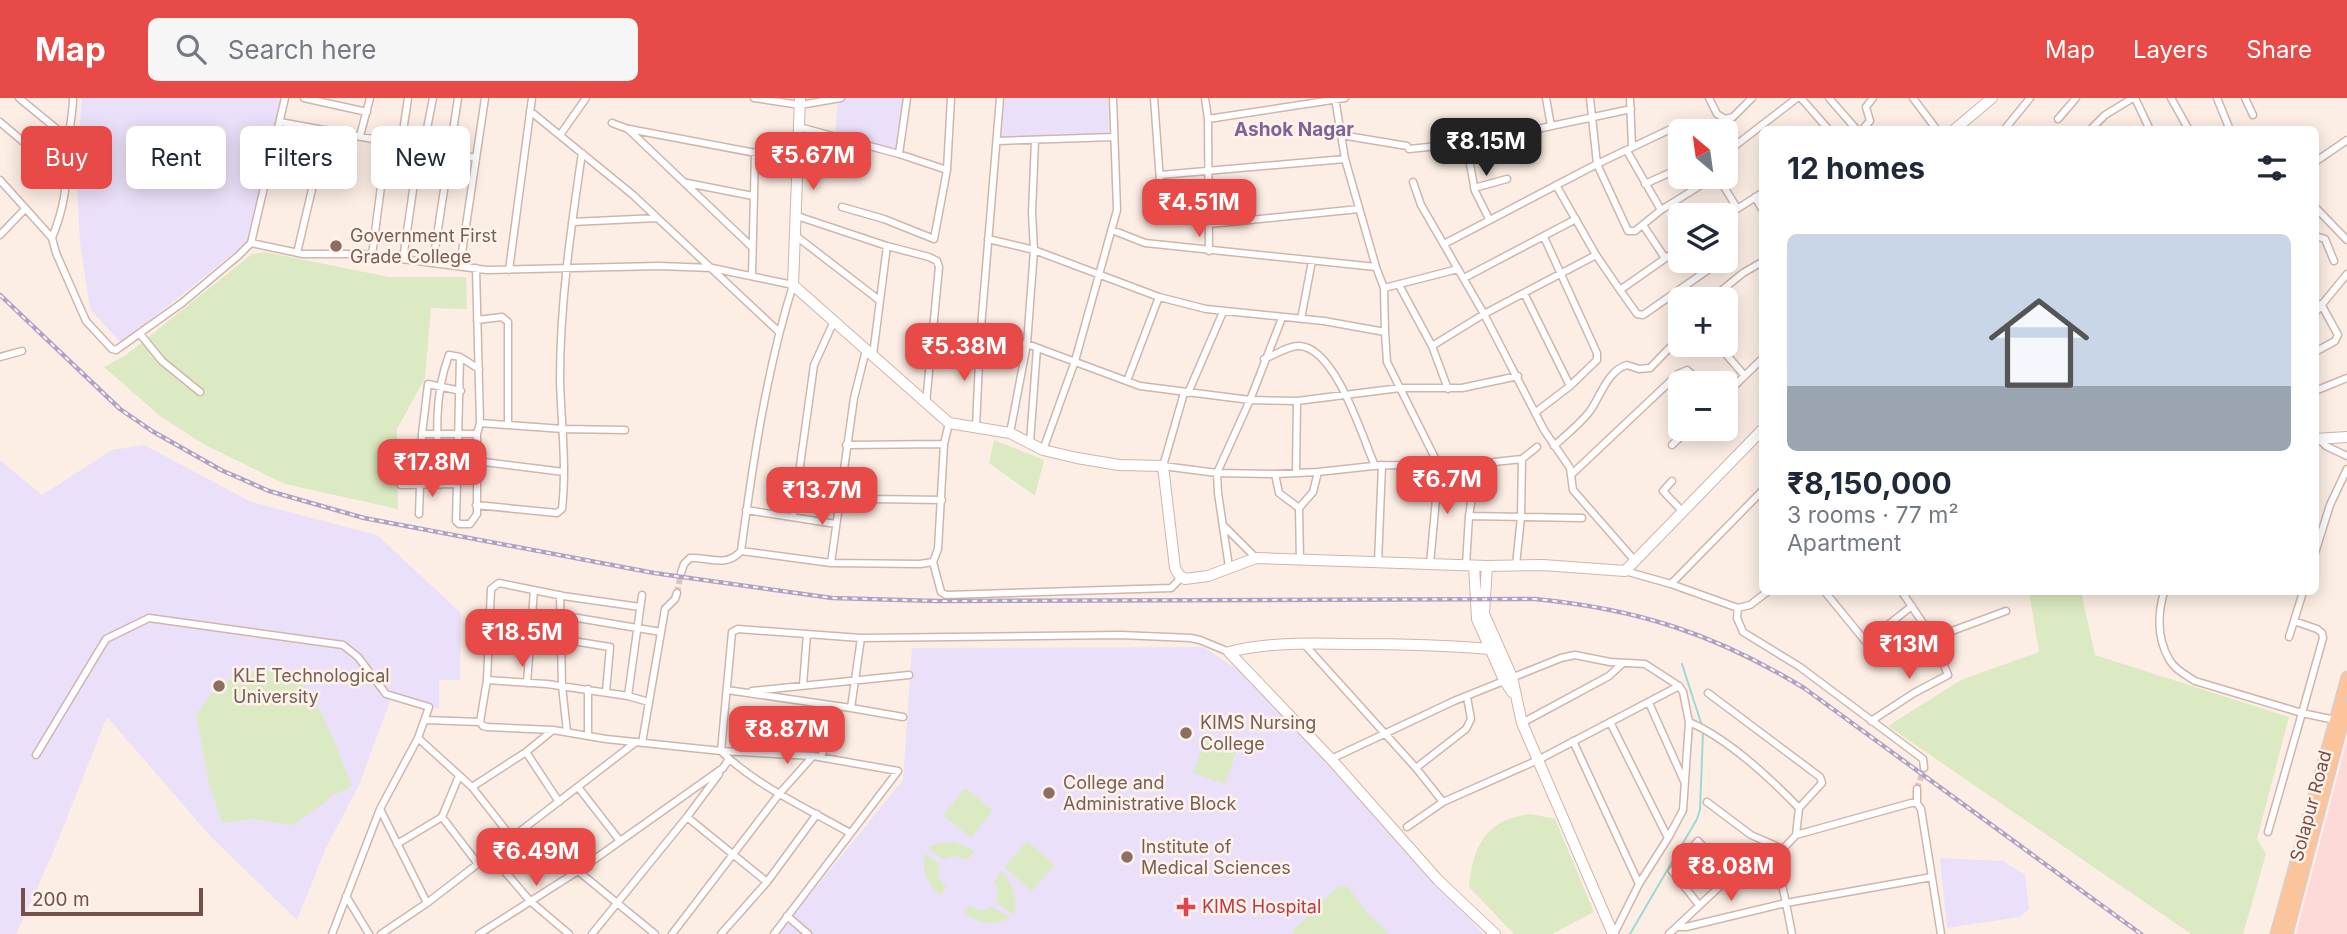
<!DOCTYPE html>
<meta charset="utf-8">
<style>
:root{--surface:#fff;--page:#f6f6f7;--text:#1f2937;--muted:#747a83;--accent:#e74a47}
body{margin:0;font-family:Inter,sans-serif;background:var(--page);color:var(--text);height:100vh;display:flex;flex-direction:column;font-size:26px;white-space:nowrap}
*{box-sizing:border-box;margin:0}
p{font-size:23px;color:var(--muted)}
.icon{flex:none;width:38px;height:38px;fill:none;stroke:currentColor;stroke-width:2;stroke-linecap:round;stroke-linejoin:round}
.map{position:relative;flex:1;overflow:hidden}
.panel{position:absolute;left:1759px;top:28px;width:560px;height:469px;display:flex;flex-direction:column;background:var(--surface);border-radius:10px;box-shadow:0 4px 18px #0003}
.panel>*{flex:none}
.banner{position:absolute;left:21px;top:28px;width:665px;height:63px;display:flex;gap:14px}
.needle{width:46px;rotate:331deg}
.buttons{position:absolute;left:1668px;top:21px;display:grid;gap:14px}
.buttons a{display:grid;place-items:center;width:70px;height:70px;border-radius:10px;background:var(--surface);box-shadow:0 4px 18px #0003;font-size:35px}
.scale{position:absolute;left:21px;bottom:18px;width:182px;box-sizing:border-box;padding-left:7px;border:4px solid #755049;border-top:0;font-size:19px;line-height:24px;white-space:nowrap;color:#755049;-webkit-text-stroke:5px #fff2ea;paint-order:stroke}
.price{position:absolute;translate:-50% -60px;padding:0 16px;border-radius:14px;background:var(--accent);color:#fff;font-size:23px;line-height:46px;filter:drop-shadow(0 2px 4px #0008)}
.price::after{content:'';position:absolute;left:50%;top:42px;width:21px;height:16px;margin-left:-10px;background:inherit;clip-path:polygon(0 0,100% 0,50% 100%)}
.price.current{background:#222;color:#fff}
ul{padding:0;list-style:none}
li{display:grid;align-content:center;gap:14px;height:371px;padding:0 28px}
li span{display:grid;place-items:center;height:217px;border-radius:10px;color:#555}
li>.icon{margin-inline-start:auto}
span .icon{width:126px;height:126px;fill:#fffc;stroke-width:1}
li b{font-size:30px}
h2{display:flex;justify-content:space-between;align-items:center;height:84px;padding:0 28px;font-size:30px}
.pill{padding:0 24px;border-radius:10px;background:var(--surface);box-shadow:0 4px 18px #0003;font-size:24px;line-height:63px}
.pill.current{background:var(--accent);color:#fff}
header{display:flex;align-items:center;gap:42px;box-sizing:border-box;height:98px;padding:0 35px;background:var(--accent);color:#fff}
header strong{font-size:33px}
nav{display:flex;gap:38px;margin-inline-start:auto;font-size:24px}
.search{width:490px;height:63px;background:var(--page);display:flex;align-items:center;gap:18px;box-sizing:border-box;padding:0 24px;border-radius:10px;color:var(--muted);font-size:26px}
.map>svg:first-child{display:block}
</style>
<header>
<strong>Map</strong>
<div class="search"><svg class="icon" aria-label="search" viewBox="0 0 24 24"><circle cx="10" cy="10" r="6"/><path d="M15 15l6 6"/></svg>Search here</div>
<nav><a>Map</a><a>Layers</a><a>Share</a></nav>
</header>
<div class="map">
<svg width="2347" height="836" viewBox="0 0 2347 836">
<rect width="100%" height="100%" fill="#fceee4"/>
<path fill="#fddad7" d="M2347,642V836H2296Z"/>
<path fill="#ebe0f9" d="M82,0H282L248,144L121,245L90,211L80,145L76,70Z
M838,0H903L896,52L835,38Z
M1005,0H1108L1109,35L1001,40Z
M144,347L251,404L377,437L461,515L460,582H439V611L393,595L359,687L326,750L297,822L212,740L107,619L52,757L16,836H0V362L42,397L112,352Z
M1203,549L1243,575L1321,656L1483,836H778L903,682L912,550Z
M1940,760L2003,763L2025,777L2029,811L2020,819L1947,830Z"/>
<path fill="#dbeac2" d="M265,154L389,179H466L467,211L431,210L425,280L397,331L398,411L285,386L205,347L160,318L104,269L126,257L252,156Z
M994,342L1044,362L1035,398L989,365Z
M2029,494H2081L2095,557L2289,619L2257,741L2266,756L2243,836H2191L1888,628L1961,582L2039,554Z
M273,572C280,574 288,575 294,578C316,589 342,664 352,688L330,699L323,706L292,727L254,721L222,725L208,681L196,617C217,584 234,574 273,572Z
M1206,641L1237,652L1225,686L1193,675Z
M965,690L993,712L971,740L943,717Z
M1531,716L1555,721L1594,814L1552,836H1514L1469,789C1473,747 1486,721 1531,716Z
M1027,743L1055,767L1032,793L1004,769Z
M955,744L975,753L967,762L955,758L943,762L928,749L939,745Z
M924,755L940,766C937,777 939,782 947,789L940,797C926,785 922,773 924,755Z
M1001,773C1014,787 1018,799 1014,818L996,804L998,792L994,784Z
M1339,788L1348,789L1366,814L1389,836H1292L1294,831Z
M970,807C978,813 983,814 992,809L1011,820C992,828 979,826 963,814Z"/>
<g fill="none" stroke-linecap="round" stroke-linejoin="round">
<path stroke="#9ed8d5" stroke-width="2" d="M1682,566L1702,628
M1630,836L1697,721L1700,712L1703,634"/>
<path stroke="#dac6bd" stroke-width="6" stroke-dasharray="6 3" stroke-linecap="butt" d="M677,495L681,475
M1917,691L1924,670"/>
<defs>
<path id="street" d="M19,0L69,41
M304,0L367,14
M754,0L800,7L841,0
M1154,0L1160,83L1180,111L1200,127L1359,111
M1205,0L1208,21L1209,153
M1335,0L1345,61L1376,169
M1546,0L1551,28
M1590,0L1597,66L1628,133H1635L1661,112L1714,79
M1630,0L1632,49
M1709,0L1717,16L1725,21L1733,19L1752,0
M1801,0L1829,32
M1829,0L1857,32
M1913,0L1937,32
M2135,0L2150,32
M2171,0L2189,32
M2217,0L2230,32
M2245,0L2253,17
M530,13L633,97L778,233
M1208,21L1345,0
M2058,21L2076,0
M0,24L67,81
M280,24L476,60
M612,25L628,31L752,149
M799,29L899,56L907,0
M629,31L798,63
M1862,32L1870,23L1866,9L1873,0
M2004,32L2030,0
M2090,32L2105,17L2133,0
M560,37L586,0
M1341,37L1407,48
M360,38L370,0
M1035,42L1032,115L1034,152L1159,199L1206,211L1324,223L1385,234L1387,264L1439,368L1430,466
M997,43L1114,39
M1466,45L1475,93L1489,121
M401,47L408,0
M423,51L433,0
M1409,51L1477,44L1631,11
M1627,53L1661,112
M272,54L318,66
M1727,54L1797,0
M2315,64L2347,42
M947,72L951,0
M1160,77L1345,61
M1718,79L1737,110
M0,82L52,140L56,155L86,223L112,251L116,252L182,205L238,158L251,145L285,0
M1413,84L1421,107L1484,216L1544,332L1570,370L1573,392L1635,463
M687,85L753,98
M1645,86L1680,70
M1556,87L1596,157
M1474,90L1507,81
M1755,99L1762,111
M842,109L884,121L934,141L947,72L899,56
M2315,109L2347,142
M797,118L887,148L929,159L937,163L939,169L926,305
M1726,118L1762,95
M572,124L657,120
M1643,127L1665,160
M1112,132L1145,145L1376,169L1384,190L1385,234
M0,137L25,111
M796,138L879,202
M2315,138L2325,141L2334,163
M52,140C67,103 66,83 69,44C69,29 73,15 73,0
M988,141L1034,152L1027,246L1010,335
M251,145L303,156H363L487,172L659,168L712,170L793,187C766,274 753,364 741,453C726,470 709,459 690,460L684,466L681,475
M1444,146L1597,66L1677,28H1682L1687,33
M297,155L326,32
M372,157L387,43
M403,161L419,51
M433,164L458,0
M460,168L485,0
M476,170L480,325L563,331L625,332
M509,172L532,0
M752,177L755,55
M1464,180L1576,121
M1399,187L1432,248L1448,291
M1384,190L1458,171
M1620,192L1637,216L1643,217L1712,169L1713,163
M1524,195L1570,288
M1711,201L1743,175L1762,164
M2315,215L2347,176
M1301,221L1312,163
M477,222L502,219L508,224V326
M140,236L162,263L200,294
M915,238L1027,246L1140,288L1250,302L1297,303L1400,290H1462L1518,278
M1718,247L1744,277
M1432,248L1484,216L1596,157L1620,192L1680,150
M2315,254L2335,243L2338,237L2321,206
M873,257L887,148
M0,259L22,253
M1264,261C1275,257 1289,247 1300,248C1336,251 1362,338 1375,368
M1127,283L1159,199
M2315,293L2347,280
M1184,295L1163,368L1217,375L1275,376L1318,374L1382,367L1458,368L1522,361L1537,349
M1188,295L1223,214
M1726,296L1762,261
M1536,314L1570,288L1597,262V255L1544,139
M976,329L980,242L1000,0
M422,336L428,286L461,293
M2319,341L2326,348L2347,358
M1030,344L1037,250
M846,347L944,346
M1672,347L1689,331
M1554,348C1566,337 1580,326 1590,313C1600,299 1608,272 1627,267L1639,271L1650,270L1680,239
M1043,352L1075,263L1117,112L1113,0
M476,363L564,374
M1296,375L1297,303
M1275,376L1279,395L1299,410
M1572,376L1678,276L1687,272L1702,285
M1672,383L1663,393L1683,414
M457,386L460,259L479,271
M401,387L457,386L456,423L459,426H470L477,416V336
M440,387C437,343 433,299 449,257L460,259
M839,397L874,401L942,402
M476,407L557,415L562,411C567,367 561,324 560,281C560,205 571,130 582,55
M746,412L836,426
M419,416L422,336H477L480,325
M793,418L814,267L834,223
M1469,418L1582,420
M1223,427L1256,460
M741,453L831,465L920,466L933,464L938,451L944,346L949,325
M2315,455L2330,407L2347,371
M1300,463L1299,410L1313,394L1318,374
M933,464L941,494L946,497L1171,490L1182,479
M831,465L854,300L866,252
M1378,465L1382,367
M1466,467L1469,418L1477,367
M1516,467L1521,419L1522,361
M1229,469L1218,395L1217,375L1250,302L1282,220
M1625,473L1671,486L1762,393
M1671,486L1738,510L1750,507L1767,494
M1825,494L1866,544L1912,508
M1902,494L1933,540L2006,513
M2164,494C2158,515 2157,540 2169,561C2174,571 2186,577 2195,583L2302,615L2268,734
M560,497L562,588L567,634
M642,497L628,598L649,604
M1738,510L1737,520L1743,534L1800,569L1923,661L1924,670
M560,517L661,534
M2294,523L2317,531L2322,535L2323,540L2302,615L2335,622
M2289,539L2303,494
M560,541L610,549L606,594
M1304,546L1416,670L1443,704
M487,582L491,491L499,485L563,498L640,509
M527,585L534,492
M803,587L807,536
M727,592L851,610L861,540
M752,593L909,577
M1708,595L1820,679L1822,685L1799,710L1796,737
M628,598L547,586L487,582L480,624L483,628L487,629L553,632L606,641L721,653C755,687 808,711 850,735
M1649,605L1684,683
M851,610L903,619
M425,622L480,624
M1871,623L1914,595L1948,577L1933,540
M1610,624L1668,740L1639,786L1614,836
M1689,624C1729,641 1769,679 1799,710
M1522,625L1609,578L1623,565
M588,638V591
M418,640L472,689L526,654L553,632
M1573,643L1639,786
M642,645L665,511L675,501L677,495
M526,654L559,704
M36,657L106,541L149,520L343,547L358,559L386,596L429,609L418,640L380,711L427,805
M821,659L837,613
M1331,661L1454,603L1561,560L1575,557L1610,564L1645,566L1679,588L1683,594L1689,624L1683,712L1668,740
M1416,670L1466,631L1471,621L1467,599
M472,689L512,740
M578,689L620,743
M1707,704L1751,737L1783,751L1796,737L1911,705H1917L1921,711L1941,836
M1917,705V691
M442,719L459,678
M687,719L767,784
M1407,729L1443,704L1538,662L1679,588
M397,746L442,719L478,766
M490,756L530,803L569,836
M578,773L655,836
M1682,786L1712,759
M346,798L369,836
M1699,807L1672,773L1698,743L1730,779
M787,818L808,836
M1678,829H1686L1786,805L1778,769L1783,751
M332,836L380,711
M381,836L427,805L636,644
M479,836L578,773L723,670L729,661
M592,836L687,719L719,676
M672,836L780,695L813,658
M721,836L767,784L817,716
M774,836L898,673L813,658L721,653L732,534L738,531L861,540L1120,537L1191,540L1200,542L1229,554
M1669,836L1732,777L1745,773L1778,769
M1792,836L1786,805L1932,779"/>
<path id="secondary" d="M800,0L793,187L949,325L1010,335L1043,352L1077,360L1119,367L1163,368L1175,470L1179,477L1185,481L1208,478L1256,460L1487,468L1543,467L1625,473L1762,332
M1954,32L1992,0
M2315,341L2347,339
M1474,468L1477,521L1504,582L1512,594
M1487,468L1484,516L1512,579L1522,625L1613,836
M1229,554L1331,661L1438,782L1495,836
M1229,554C1270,544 1311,545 1353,546C1398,546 1443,547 1489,551"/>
<path id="primary" d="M2276,836L2347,579
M2287,836L2347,608"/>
</defs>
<use href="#street" stroke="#d0b5ad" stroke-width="9"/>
<use href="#secondary" stroke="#d3b4aa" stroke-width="12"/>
<use href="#primary" stroke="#d8cecc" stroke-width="13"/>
<use href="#street" stroke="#fff" stroke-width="6"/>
<use href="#secondary" stroke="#fff" stroke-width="10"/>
<use href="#primary" stroke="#fcc49b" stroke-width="10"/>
<defs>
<path id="rail" d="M0,197L120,311L152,333L221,372L269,393L364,420L654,475L832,500L936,503L1535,501C1638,511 1715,536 1804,590L2141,836"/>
</defs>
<use href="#rail" stroke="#aea2c6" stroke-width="4.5"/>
<use href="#rail" stroke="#fff2ea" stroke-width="2" stroke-dasharray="5" stroke-linecap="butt"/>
</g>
<g fill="#8d6e63" stroke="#fff2ea" stroke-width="2.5">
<circle cx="336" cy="148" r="7"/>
<circle cx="219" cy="588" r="7"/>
<circle cx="1186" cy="635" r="7"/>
<circle cx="1049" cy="695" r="7"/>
<circle cx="1127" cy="759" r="7"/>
</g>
<path fill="#e0444e" stroke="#fff2ea" stroke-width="2.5" d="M1182.5 798.5h7v7h7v7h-7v7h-7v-7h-7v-7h7z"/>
<g text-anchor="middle" stroke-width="5" stroke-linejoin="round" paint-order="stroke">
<g font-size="18" fill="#785e54" stroke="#fff2ea" text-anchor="start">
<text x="350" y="144">Government First<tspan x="350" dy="21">Grade College</tspan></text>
<text x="233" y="584">KLE Technological<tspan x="233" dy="21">University</tspan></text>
<text x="1200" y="631">KIMS Nursing<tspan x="1200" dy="21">College</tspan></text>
<text x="1063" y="691">College and<tspan x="1063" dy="21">Administrative Block</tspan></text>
<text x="1141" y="755">Institute of<tspan x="1141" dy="21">Medical Sciences</tspan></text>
</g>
<g font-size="18" fill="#755049" stroke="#fff2ea">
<text transform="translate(2311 708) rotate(-75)" y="6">Solapur Road</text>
</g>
<g font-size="18" fill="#be3a42" stroke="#fff2ea" text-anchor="start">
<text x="1202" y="815">KIMS Hospital</text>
</g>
<g font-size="19" font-weight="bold" fill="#7c6498" stroke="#fff2ea">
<text x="1294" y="38">Ashok Nagar</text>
</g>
</g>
</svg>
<div class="buttons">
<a><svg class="needle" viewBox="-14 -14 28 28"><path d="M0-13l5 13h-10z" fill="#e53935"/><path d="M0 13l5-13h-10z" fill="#747a83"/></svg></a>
<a><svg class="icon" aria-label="layers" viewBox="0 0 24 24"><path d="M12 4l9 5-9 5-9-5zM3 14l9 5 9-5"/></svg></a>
<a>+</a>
<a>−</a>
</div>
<div class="scale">200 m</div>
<b class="price current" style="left:1486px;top:80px">₹8.15M</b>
<b class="price" style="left:813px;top:94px">₹5.67M</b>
<b class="price" style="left:1199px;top:141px">₹4.51M</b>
<b class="price" style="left:964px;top:285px">₹5.38M</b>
<b class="price" style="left:432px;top:401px">₹17.8M</b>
<b class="price" style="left:1447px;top:418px">₹6.7M</b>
<b class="price" style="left:822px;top:429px">₹13.7M</b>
<b class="price" style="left:522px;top:571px">₹18.5M</b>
<b class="price" style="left:1909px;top:583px">₹13M</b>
<b class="price" style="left:787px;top:668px">₹8.87M</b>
<b class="price" style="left:536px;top:790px">₹6.49M</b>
<b class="price" style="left:1731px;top:805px">₹8.08M</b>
<div class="banner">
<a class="pill current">Buy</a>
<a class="pill">Rent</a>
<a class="pill">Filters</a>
<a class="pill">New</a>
</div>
<section class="panel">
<h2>12 homes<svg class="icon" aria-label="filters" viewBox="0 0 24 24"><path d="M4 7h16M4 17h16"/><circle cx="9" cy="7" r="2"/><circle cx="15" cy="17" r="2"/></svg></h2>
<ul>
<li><span style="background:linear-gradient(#c9d6e8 70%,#9aa5b1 0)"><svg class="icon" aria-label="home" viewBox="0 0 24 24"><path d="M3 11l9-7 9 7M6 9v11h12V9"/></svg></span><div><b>₹8,150,000</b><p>3 rooms · 77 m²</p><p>Apartment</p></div></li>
</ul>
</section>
</div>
